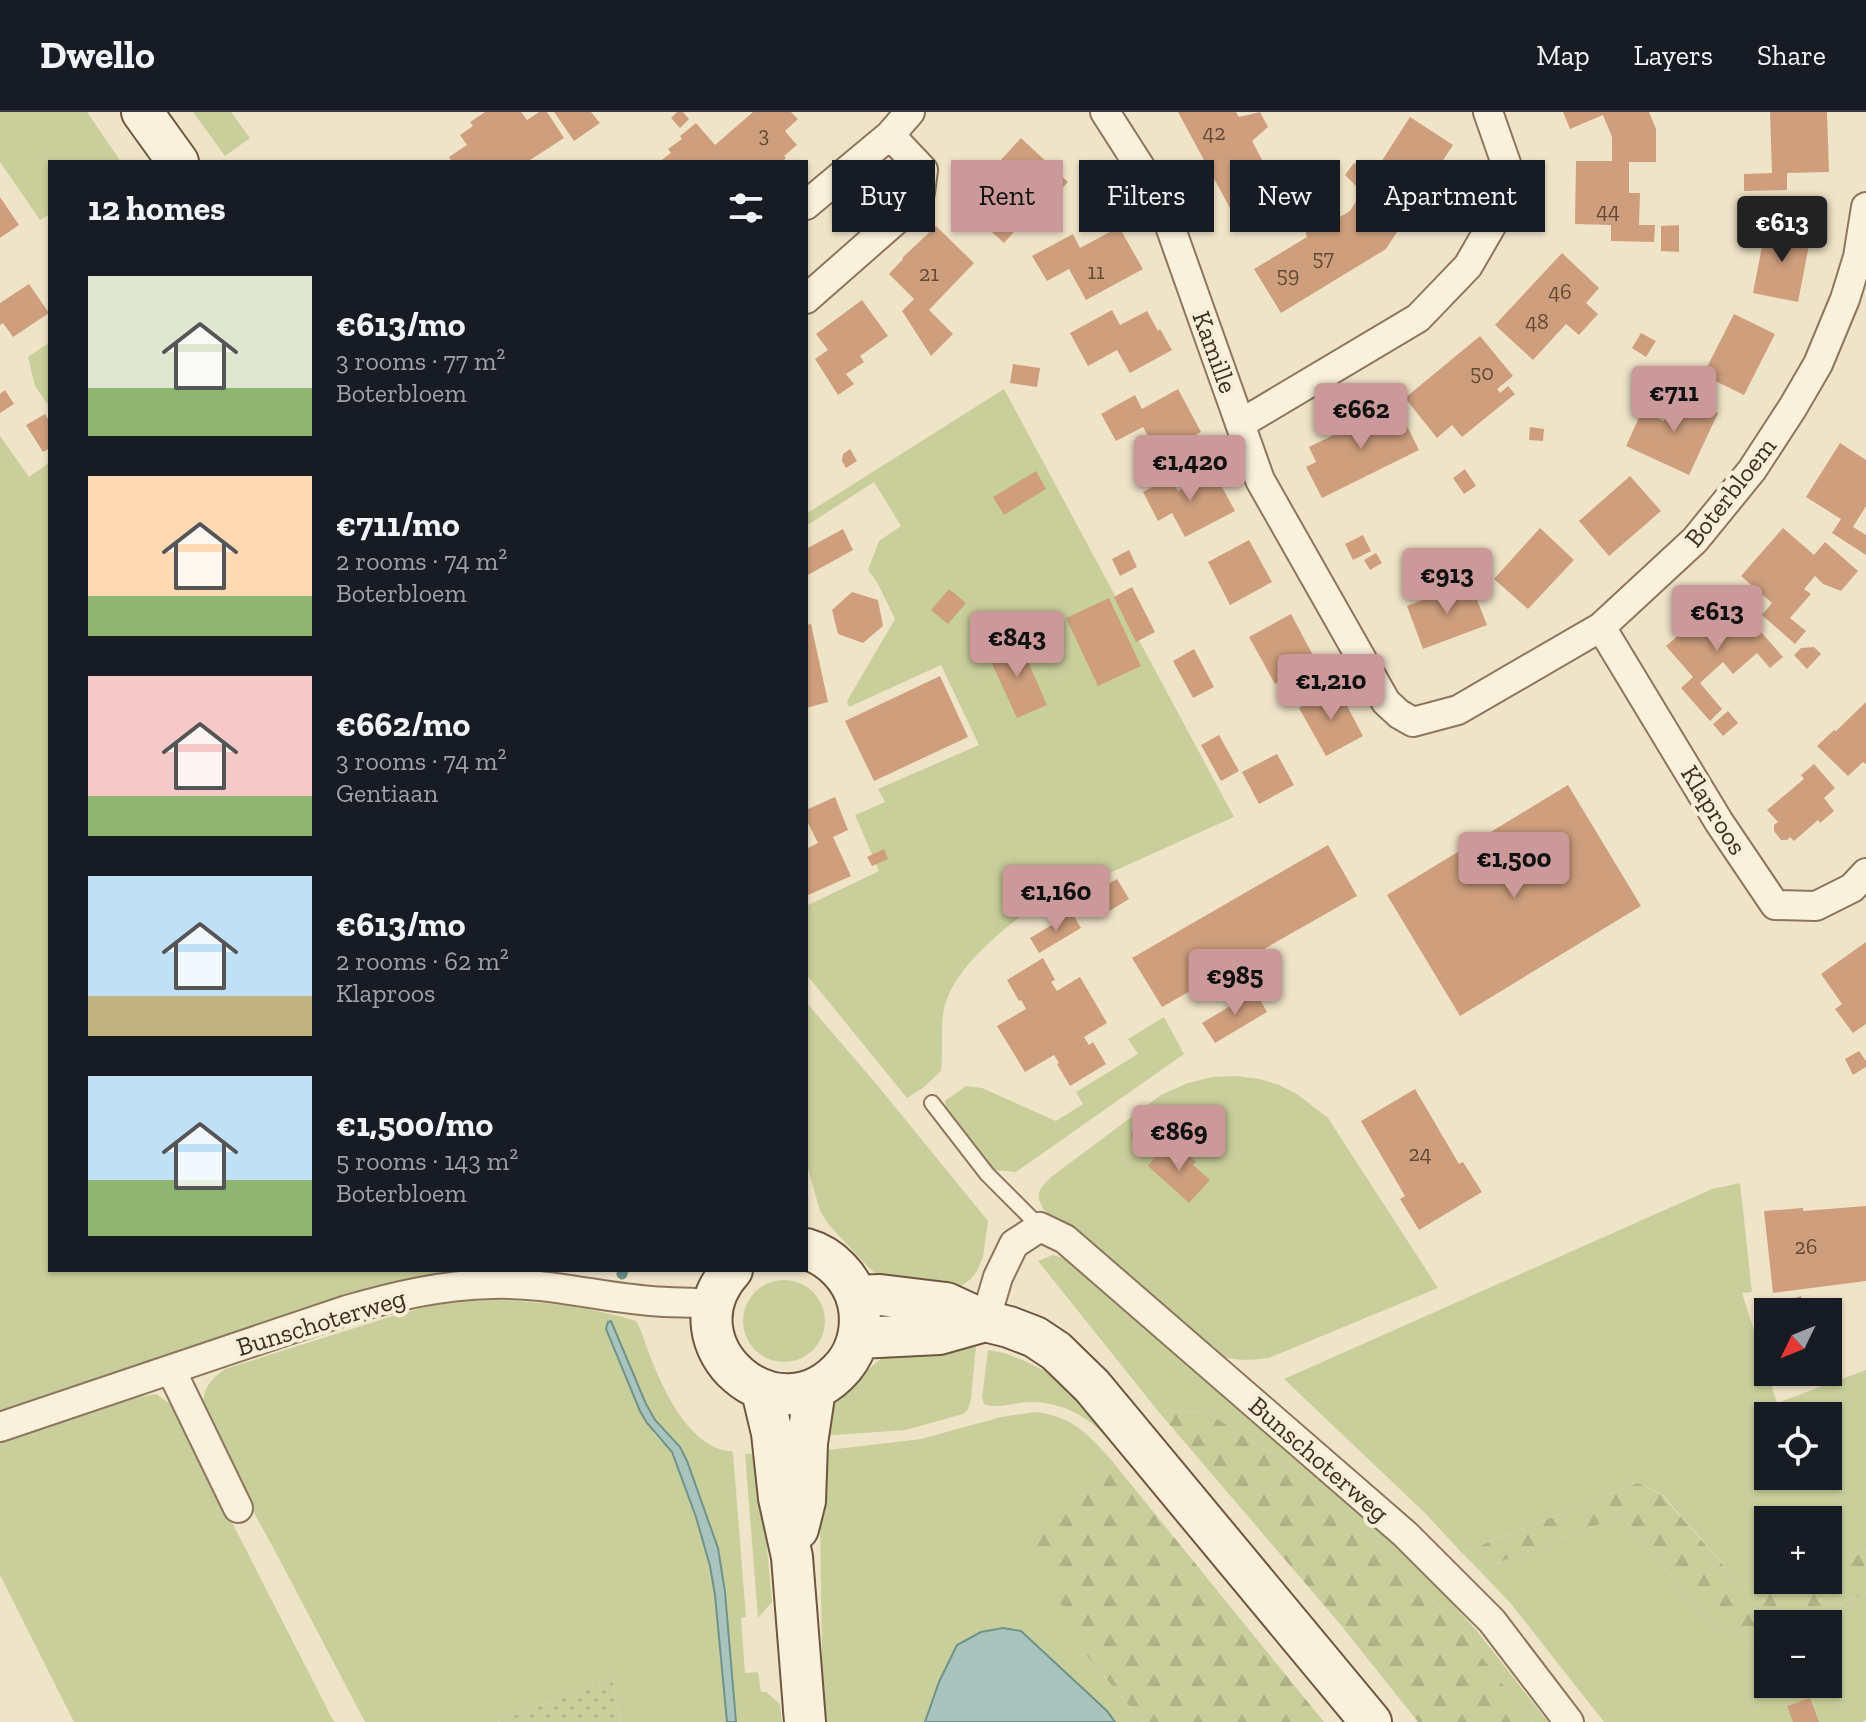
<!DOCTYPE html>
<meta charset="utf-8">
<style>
:root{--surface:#171b24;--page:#20242c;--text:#f1f3f6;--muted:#9ea1a6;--line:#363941;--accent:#cc999b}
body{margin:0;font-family:"Zilla Slab",serif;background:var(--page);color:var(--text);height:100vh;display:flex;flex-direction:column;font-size:30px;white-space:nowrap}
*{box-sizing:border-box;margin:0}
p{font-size:26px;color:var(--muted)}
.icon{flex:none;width:44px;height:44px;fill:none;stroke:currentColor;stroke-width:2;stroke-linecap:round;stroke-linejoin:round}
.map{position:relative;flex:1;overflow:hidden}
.panel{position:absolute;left:48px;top:48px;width:760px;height:1112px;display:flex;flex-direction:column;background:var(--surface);border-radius:0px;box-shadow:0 2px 6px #0004}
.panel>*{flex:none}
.guide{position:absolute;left:832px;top:48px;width:760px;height:72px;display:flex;gap:16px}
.needle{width:52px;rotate:227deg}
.fabs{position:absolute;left:1754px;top:1186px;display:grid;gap:16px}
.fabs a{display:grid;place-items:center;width:88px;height:88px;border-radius:0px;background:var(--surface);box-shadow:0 2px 6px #0004;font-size:40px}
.price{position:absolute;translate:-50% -68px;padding:0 18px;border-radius:8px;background:var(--accent);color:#111;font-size:26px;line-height:52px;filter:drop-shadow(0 2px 4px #0008)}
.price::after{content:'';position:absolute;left:50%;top:48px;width:24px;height:18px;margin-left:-12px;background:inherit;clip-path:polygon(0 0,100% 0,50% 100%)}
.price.current{background:#222;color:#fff}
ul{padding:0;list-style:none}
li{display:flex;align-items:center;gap:24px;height:200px;padding:0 40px}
li span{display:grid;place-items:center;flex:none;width:224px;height:160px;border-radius:0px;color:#555}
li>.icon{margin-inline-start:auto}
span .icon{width:96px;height:96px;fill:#fffc;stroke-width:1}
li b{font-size:34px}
h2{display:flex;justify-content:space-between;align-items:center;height:96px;padding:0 40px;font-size:34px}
.chip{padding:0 28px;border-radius:0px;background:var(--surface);box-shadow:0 2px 6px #0004;font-size:28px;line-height:72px}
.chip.current{background:var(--accent);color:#111}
header{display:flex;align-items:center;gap:48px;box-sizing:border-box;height:112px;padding:0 40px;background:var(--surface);border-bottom:2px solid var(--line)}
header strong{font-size:38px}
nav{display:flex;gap:44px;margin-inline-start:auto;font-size:28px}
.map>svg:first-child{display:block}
</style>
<header>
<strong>Dwello</strong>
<nav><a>Map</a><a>Layers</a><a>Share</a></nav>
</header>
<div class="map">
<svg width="1866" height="1610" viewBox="0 0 1866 1610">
<defs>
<pattern id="forest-firs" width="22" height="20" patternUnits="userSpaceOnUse" patternTransform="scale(2)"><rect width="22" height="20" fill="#c9cf9b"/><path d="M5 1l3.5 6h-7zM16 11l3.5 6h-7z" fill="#aeb285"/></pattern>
<pattern id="park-dots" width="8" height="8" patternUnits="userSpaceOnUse" patternTransform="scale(2)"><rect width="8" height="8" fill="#c9cf9b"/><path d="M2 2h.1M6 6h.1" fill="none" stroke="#aeb285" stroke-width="1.8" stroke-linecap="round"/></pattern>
</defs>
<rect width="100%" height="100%" fill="#f0e4c8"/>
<path fill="#c9cf9b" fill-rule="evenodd" d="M0,0H87L119,47L117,50H50V102L40,108L0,50Z
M193,0H231L250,26L225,44Z
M50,230V296L35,274L28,245Z
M1004,277L1234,705L1030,797C999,821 949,860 943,902C941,921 943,940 941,959L924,975L907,986L806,862V794L879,759L855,703L885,690L878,677L979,633L941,553L849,595L847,589L895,507L877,470L868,458L879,429L901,414L874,370L806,414V402Z
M0,324L29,365L50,350V1158H461C422,1163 384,1171 347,1182L0,1298Z
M806,890L878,974L988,1109L983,1145L977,1159L971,1167L955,1178L890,1171L871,1158L829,1113L820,1099L806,1050Z
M1164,905L1184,942L1016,1060L994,1058L946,998L945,989L966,974L982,976L1056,1009L1083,992L1076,980L1138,942L1128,927Z
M1236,964L1260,967L1279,973L1297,982L1328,1006L1438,1176L1269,1246C1248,1249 1232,1249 1212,1241L1044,1098C1034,1081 1039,1078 1051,1065L1161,983L1188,971L1212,965Z
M1740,1071L1752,1180L1742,1181L1777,1291L1866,1258V1438L1828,1454V1408H1768V1468H1794L1764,1481L1743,1476L1663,1383L1638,1371L1462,1441L1425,1401L1284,1267L1712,1077ZM1768,1304H1828V1364H1768Z
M1053,1143L1063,1146L1074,1153L1384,1422L1432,1469L1477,1519L1548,1610H1532L1459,1516L1378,1431L1284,1350L1207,1300L1158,1299L1038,1149Z
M743 1209a41 41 0 1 1 82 0a41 41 0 1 1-82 0Z
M498,1188C545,1190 592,1195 636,1209C643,1220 645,1232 650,1244C663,1277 690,1337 731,1339L733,1341L746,1505L741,1506L745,1561L758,1560L761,1580H766L780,1592L782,1610H736L725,1480L718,1436L687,1349L655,1308L646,1292L611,1209L654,1322L672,1340L696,1405L710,1454L715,1483L727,1610H621L612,1567L497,1610H365L275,1439L205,1312C201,1286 202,1273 225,1257L396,1203L430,1194L464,1189Z
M950,1232L976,1235L971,1287L968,1297L963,1302L906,1318L820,1324L831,1296L870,1256L884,1244Z
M988,1238L1004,1241L1025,1249L1045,1259L1066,1274L1149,1366L1145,1371C1113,1332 1089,1292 1033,1290C1018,1289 997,1298 984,1292L982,1285Z
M156,1282L172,1293L334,1610H74L0,1463V1331L138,1285Z
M1035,1300C1070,1304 1085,1319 1108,1344L1082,1371L1087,1544L1143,1610H1115L1107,1599L1070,1566L939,1570L925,1610H823L819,1339L921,1327L1001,1305Z
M758,1341L772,1490L758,1506L745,1342Z
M1621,1404L1709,1508L1749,1530L1768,1522V1572H1828V1512H1791L1866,1481V1608L1861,1610H1604L1512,1493L1479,1458Z"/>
<path fill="url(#forest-firs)" d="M1158,1299L1207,1300L1284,1350L1378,1431L1459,1516L1532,1610H1418L1340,1512Z
M1108,1344L1324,1610H1143L1087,1544L1034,1438L1052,1399Z
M1638,1371L1662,1383L1743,1476L1764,1481L1794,1468H1828V1454L1866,1438V1481L1791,1512H1768V1522L1749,1530L1709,1508L1621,1404L1479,1458L1462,1441Z"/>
<path fill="url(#park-dots)" d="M612,1567L621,1610H497Z"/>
<path fill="#a9c4bc" stroke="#6f938a" stroke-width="2" d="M611,1209L646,1292L655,1308L680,1335L687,1349L718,1436L725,1480L736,1610H727L715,1483L710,1454L696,1405L672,1340L647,1311L640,1299L606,1217L608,1210Z
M1003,1516L1021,1519L1107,1599L1115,1610H925L939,1570L957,1533L981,1520Z"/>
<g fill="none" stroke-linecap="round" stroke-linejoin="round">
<path stroke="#6f938a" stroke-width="11" d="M622,1162L623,1158"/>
</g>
<path fill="#cf9f7d" d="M485,0H521L527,8L539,0H547L564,26L527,50H452L449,45L467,33L460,23L473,14L470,10Z
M554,0H591L600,11L574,29Z
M677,0H683L689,7L680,16L671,6Z
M753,0H791L798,7L785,19L797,33L784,44L786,46L782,50H659L671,41L668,37L682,27L680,24L696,11L715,33Z
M1178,0H1236L1239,5L1260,0L1268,15L1252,29L1282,85L1237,109Z
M1563,0H1649L1656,17V50H1629V81H1640L1639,113H1655L1654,130L1611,129V113L1575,112L1576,49H1612V25L1603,3L1570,17Z
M1770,0H1827L1829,60L1787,61V78L1744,79V62L1772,61Z
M1410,5L1453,33L1386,137L1281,201L1254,157L1307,125L1301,103L1307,99L1314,95L1328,112L1350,99L1362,80L1345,63L1354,51L1376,58Z
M1021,26L1068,70L1035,105L1021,92L1010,104L1020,113L1004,131L972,102L988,84L994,90L1005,78L988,62Z
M0,85L19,113L0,126Z
M1679,113V140L1661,139V114Z
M936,114L974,151L929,198L953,222L931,244L902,199L914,187L889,162L903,147L902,146Z
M1766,114L1811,123L1798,190L1753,181Z
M1119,115L1143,157L1086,188L1069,157L1047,169L1032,144L1073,122L1080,136Z
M1562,141L1599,176L1586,191L1598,202L1579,223L1566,212L1533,248L1495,213Z
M29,172L49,201L13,225L3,211L0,213V191Z
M862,188L888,224L860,244L864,250L846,262L854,272L838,283L815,247L828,238L816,222Z
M1112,198L1120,213L1147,199L1158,219L1160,217L1172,238L1130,261L1117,238L1088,254L1070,221Z
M1734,202L1775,222L1744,283L1703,263Z
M1641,221L1656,229L1646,245L1632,236Z
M1480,224L1513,264L1497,277L1500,281L1508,274L1515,282L1462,325L1452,313L1437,326L1405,286Z
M1013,252L1040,256L1037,275L1010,271Z
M1178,277L1201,320L1158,343L1143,315L1116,329L1101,302L1135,283L1142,297Z
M5,278L14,292L0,301V282Z
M1676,282L1718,301L1689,363L1626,334L1642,299L1664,309Z
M1396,292L1419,338L1322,386L1306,355L1316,350L1309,335Z
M45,302L50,310V336L43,340L26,313Z
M1530,315L1544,317L1543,329L1529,328Z
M1840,331L1866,348V394L1853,415L1866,423V443L1832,421L1841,407L1806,385Z
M850,337L857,349L846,356L842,349L843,342Z
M1465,357L1476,374L1464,382L1453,366Z
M1036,359L1046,377L1004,403L993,385Z
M1214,360L1235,399L1185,425L1172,401L1158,409L1143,380L1171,365L1178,379Z
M1630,364L1661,399L1609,444L1579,409Z
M1540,416L1574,448L1528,497L1494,467Z
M1783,416L1814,443L1825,430L1858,459L1841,479L1823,472L1815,464L1804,477L1811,482L1790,506L1806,519L1795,532L1762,503L1772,491L1741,464Z
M843,417L853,438L806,464V437Z
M1363,423L1371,439L1353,448L1345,432Z
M1249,428L1272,470L1230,493L1208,450Z
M1129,438L1137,455L1120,464L1112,447Z
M1376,441L1382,451L1370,458L1364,448Z
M1470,470L1487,513L1423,537L1407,494Z
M1132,475L1155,520L1136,530L1114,485Z
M949,477L966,491L948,512L931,498Z
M852,480L878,488L883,514L863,531L838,522L832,498Z
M1109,486L1141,554L1098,574L1066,506Z
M1715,492L1741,523L1754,512L1783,545L1770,556L1757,541L1733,562L1723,550L1700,571L1722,597L1710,609L1681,576L1693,565L1666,534Z
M1291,502L1316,549L1275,572L1249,525Z
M811,512L828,590L806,596V513Z
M1018,527L1047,593L1017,606L987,541Z
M1814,535L1821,542L1807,557L1794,543L1801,536Z
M1194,537L1214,575L1193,586L1173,549Z
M940,564L968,625L874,669L845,609Z
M1337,575L1363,624L1326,644L1299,596Z
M1866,590V652L1863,650L1848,664L1817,634L1834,618L1836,619Z
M1728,599L1738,611L1723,624L1713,612Z
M1219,623L1239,659L1221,669L1201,633Z
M1277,642L1294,673L1259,692L1242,660Z
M1814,652L1835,676L1824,686L1834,699L1820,711L1818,708L1794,729L1790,725L1787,728H1781L1774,719V713L1778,710L1767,698L1804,667L1801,663Z
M1568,673L1641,794L1460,904L1387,783Z
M835,685L848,718L833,725L851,764L806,784V737L818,731L806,707V698Z
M1328,733L1357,784L1162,895L1132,846Z
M884,737L888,747L872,754L867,745Z
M1117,767L1129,787L1101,804L1089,783Z
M1072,801L1081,816L1039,841L1030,826Z
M1866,830V912L1853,921L1835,897L1842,892L1821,862Z
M1043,846L1055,868L1051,870L1057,879L1080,865L1107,911L1084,925L1089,933L1093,930L1106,952L1070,974L1057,952L1059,951L1054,943L1025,960L997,914L1026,897L1021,888L1019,889L1007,868Z
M1255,879L1267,900L1215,931L1202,911Z
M1859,939L1866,949V955L1853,963L1845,947Z
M1415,977L1459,1052L1463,1050L1482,1080L1419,1118L1400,1087L1405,1084L1361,1009Z
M1131 1023a9 9 0 1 1 18 0a9 9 0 1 1-18 0Z
M1167,1030L1187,1048L1190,1044L1196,1050L1193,1053L1210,1068L1189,1091L1148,1054Z
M1866,1094V1169L1773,1181L1764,1099L1803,1096V1099Z
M1801,1184L1805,1200H1768L1767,1223L1760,1196Z
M1810,1586L1819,1610H1793L1787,1594Z"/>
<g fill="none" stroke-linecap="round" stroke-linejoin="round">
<defs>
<path id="lane" d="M932,991L987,1062L1040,1115"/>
<path id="street" d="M1105,0L1160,86L1260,368L1386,590L1399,602L1413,610L1458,598L1601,515L1695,428L1752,358L1793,295L1818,252L1845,187L1858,145L1866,95
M806,93L890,23L910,0
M806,187L905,100L920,81L923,58L890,23
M1240,312L1418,206L1468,154L1505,90L1508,57L1488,0
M1601,515L1719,710L1775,793L1816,794L1852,776L1866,761
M985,1209L998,1165L1014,1132L1040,1115L1065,1127L1405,1422L1492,1509L1569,1610
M171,1258L238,1396
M0,1315L347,1198C395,1184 442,1173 492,1172C546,1170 598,1185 651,1189C672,1191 692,1190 713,1192"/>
<path id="secondary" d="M142,0L178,50
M732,1158C665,1232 778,1332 844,1254C858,1237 863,1213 858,1191C852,1166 831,1144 806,1137
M856,1184L880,1183L946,1191L985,1209L1009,1215L1035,1225L1056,1239L1092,1274L1371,1610
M858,1226L939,1222L985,1209
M762,1279L772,1321L779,1386L792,1445L805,1610
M798,1417L805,1389L807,1331L815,1277"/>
</defs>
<use href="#lane" stroke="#8d765c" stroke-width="18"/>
<use href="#street" stroke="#8d765c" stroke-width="32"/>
<use href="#secondary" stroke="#6f573f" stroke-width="44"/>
<use href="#lane" stroke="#faf1dc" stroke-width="14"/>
<use href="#street" stroke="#faf1dc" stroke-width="28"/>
<use href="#secondary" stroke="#faf1dc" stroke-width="40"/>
</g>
<g text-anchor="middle" stroke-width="8" stroke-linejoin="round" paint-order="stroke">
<g font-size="22" fill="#624a37">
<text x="1214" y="28">42</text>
<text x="764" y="30">3</text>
<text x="1608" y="106">44</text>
<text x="1323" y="153">57</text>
<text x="1096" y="167">11</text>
<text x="929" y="169">21</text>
<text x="1288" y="170">59</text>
<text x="1560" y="187">46</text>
<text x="1537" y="217">48</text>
<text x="1482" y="268">50</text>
<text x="1420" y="1049">24</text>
<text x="1806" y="1142">26</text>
</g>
<g font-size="26" fill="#3d2e20" stroke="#f7eed8">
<text transform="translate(1215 240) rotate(70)" y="9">Kamille</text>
<text transform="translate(1730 380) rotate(-52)" y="9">Boterbloem</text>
<text transform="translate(1714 698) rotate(58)" y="9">Klaproos</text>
<text transform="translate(321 1210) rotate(-17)" y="9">Bunschoterweg</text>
<text transform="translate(1319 1347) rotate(41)" y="9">Bunschoterweg</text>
</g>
</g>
</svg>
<div class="fabs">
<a><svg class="needle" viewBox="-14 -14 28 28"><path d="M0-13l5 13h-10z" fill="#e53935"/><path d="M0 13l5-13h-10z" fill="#9ea1a6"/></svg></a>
<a><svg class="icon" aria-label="locate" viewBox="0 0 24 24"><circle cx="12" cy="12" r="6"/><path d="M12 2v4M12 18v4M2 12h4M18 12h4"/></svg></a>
<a>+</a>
<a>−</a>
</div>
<b class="price current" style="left:1782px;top:152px">€613</b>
<b class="price" style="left:1674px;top:322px">€711</b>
<b class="price" style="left:1361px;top:339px">€662</b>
<b class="price" style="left:1190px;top:391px">€1,420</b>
<b class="price" style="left:1447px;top:504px">€913</b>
<b class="price" style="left:1717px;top:541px">€613</b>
<b class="price" style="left:1017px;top:567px">€843</b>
<b class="price" style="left:1331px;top:610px">€1,210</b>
<b class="price" style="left:1514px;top:788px">€1,500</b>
<b class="price" style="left:1056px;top:821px">€1,160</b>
<b class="price" style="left:1235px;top:905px">€985</b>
<b class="price" style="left:1179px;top:1061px">€869</b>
<div class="guide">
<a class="chip">Buy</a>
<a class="chip current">Rent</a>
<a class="chip">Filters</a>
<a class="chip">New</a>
<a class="chip">Apartment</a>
</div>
<section class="panel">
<h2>12 homes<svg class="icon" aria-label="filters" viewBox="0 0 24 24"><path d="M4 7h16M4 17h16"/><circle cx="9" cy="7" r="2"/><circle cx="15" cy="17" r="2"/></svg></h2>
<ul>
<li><span style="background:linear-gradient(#dfe7d0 70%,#8fb573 0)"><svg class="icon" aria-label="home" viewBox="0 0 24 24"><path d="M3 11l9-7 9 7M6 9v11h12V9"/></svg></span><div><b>€613/mo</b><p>3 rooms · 77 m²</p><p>Boterbloem</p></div></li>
<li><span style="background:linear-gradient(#ffd9b3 75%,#8fb573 0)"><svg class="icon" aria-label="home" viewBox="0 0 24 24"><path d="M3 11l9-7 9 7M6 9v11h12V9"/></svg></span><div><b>€711/mo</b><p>2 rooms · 74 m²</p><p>Boterbloem</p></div></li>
<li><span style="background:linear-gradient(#f6c9c9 75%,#8fb573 0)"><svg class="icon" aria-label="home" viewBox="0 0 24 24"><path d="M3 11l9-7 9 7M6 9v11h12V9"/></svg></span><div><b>€662/mo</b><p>3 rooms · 74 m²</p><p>Gentiaan</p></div></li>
<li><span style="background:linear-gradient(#bfe0f5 75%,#c2b280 0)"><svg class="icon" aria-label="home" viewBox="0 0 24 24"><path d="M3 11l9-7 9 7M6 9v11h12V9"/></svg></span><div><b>€613/mo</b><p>2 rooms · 62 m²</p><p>Klaproos</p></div></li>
<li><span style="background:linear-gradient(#bfe0f5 65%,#8fb573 0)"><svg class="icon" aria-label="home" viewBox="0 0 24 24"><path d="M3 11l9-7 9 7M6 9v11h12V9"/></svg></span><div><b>€1,500/mo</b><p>5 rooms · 143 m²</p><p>Boterbloem</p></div></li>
</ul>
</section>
</div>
